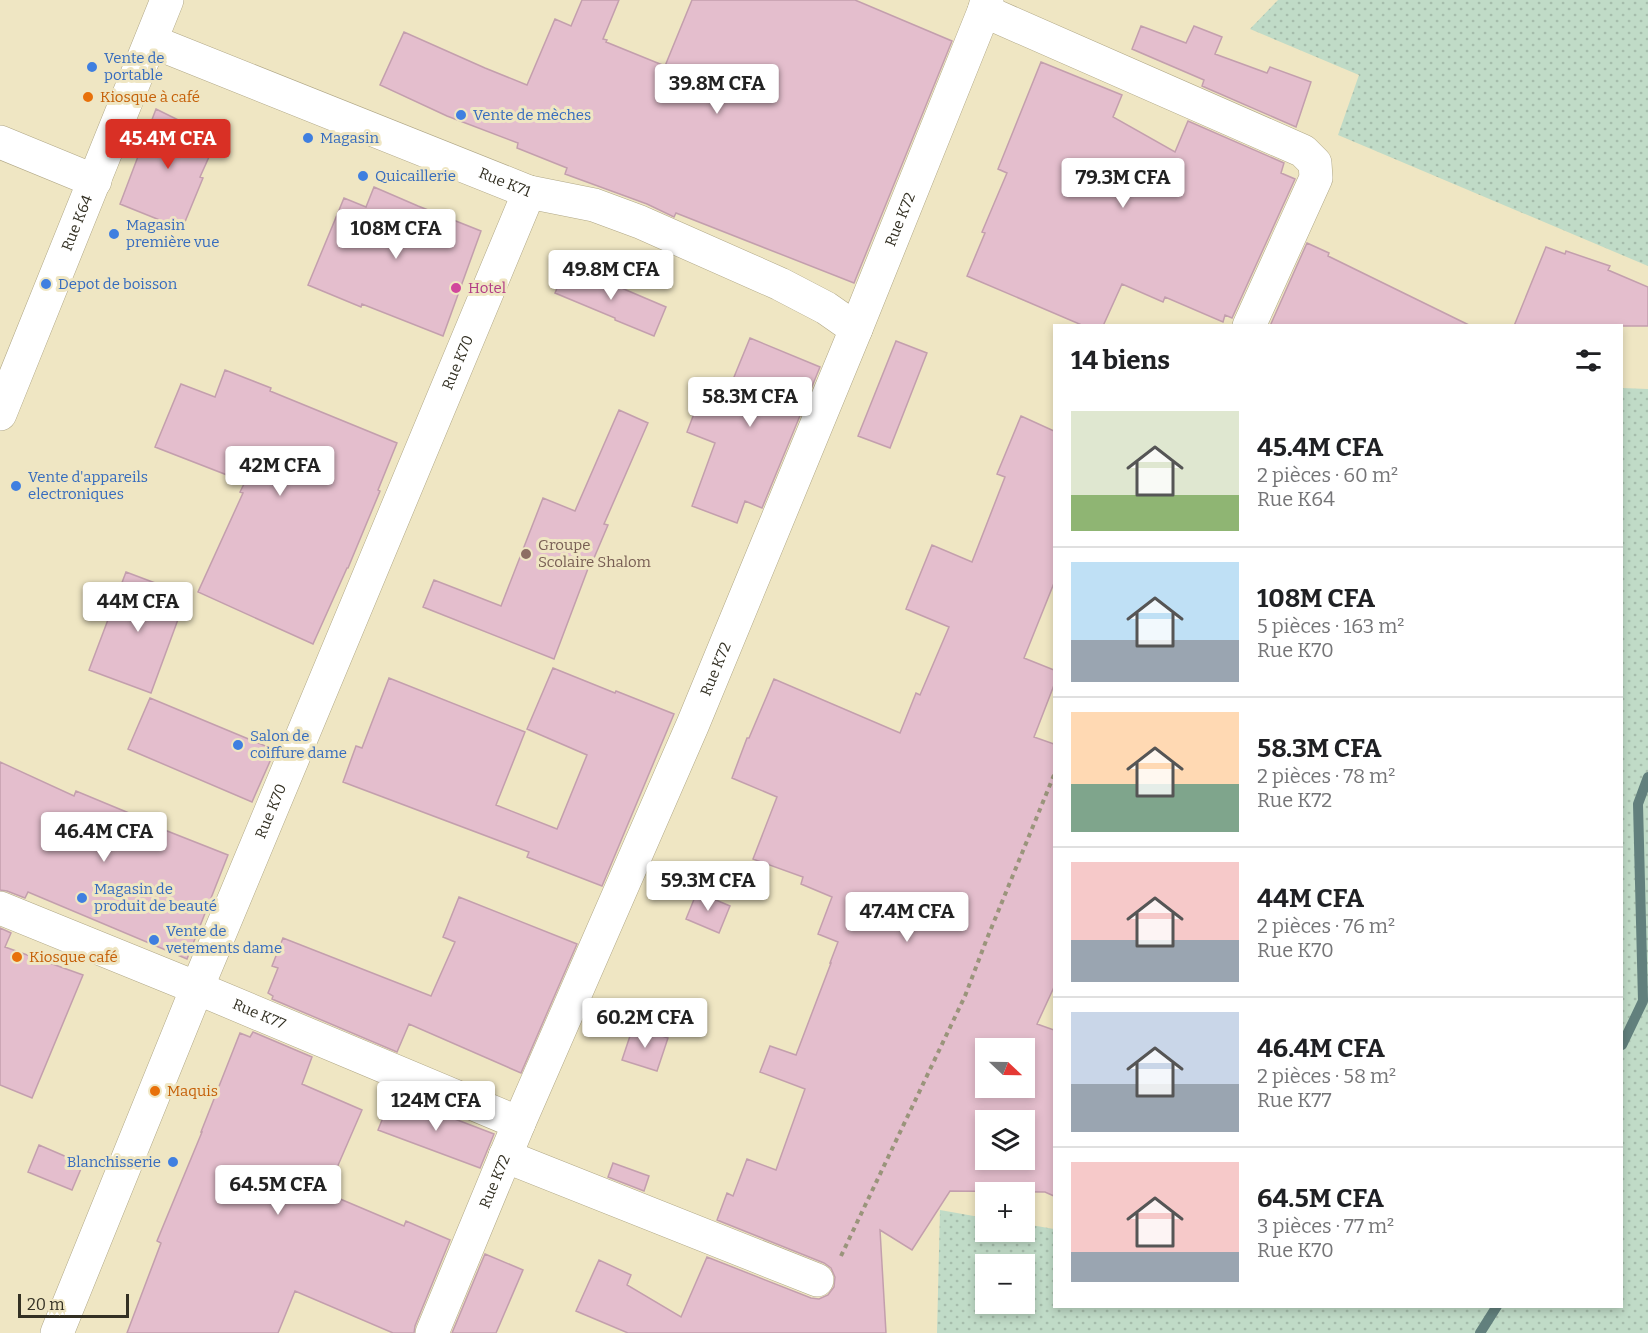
<!DOCTYPE html>
<html lang="fr">
<meta charset="utf-8">
<style>
:root{--surface:#fff;--page:#f6f6f6;--text:#202124;--muted:#757577;--line:#e0e0e0;--accent:#d93025}
body{margin:0;font-family:Bitter,serif;background:var(--page);color:var(--text);height:100vh;display:flex;flex-direction:column;font-size:22px;white-space:nowrap}
*{box-sizing:border-box;margin:0}
p{font-size:20px;color:var(--muted)}
.icon{flex:none;width:33px;height:33px;fill:none;stroke:currentColor;stroke-width:2;stroke-linecap:round;stroke-linejoin:round}
.map{position:relative;flex:1;overflow:hidden}
.details{position:absolute;left:1053px;top:324px;width:570px;height:984px;display:flex;flex-direction:column;background:var(--surface);border-radius:0px;box-shadow:0 3px 9px #0003}
.details>*{flex:none}
.needle{width:39px;rotate:112deg}
.controls{position:absolute;left:975px;top:1038px;display:grid;gap:12px}
.controls a{display:grid;place-items:center;width:60px;height:60px;border-radius:0px;background:var(--surface);box-shadow:0 3px 9px #0003;font-size:30px}
.scale{position:absolute;left:18px;bottom:15px;width:111px;box-sizing:border-box;padding-left:6px;border:3px solid #333023;border-top:0;font-size:16px;line-height:21px;white-space:nowrap;color:#333023;-webkit-text-stroke:4px #efe6c3;paint-order:stroke}
.price{position:absolute;translate:-50% -51px;padding:0 14px;border-radius:6px;background:#fff;color:#222;font-size:20px;line-height:39px;filter:drop-shadow(0 2px 3px #0008)}
.price::after{content:'';position:absolute;left:50%;top:36px;width:18px;height:14px;margin-left:-9px;background:inherit;clip-path:polygon(0 0,100% 0,50% 100%)}
.price.current{background:var(--accent);color:#fff}
ul{padding:0;list-style:none}
li{display:flex;align-items:center;gap:18px;height:150px;padding:0 18px}
li+li{border-top:2px solid var(--line)}
li span{display:grid;place-items:center;flex:none;width:168px;height:120px;border-radius:0px;color:#555}
li>.icon{margin-inline-start:auto}
span .icon{width:72px;height:72px;fill:#fffc;stroke-width:1}
li b{font-size:26px}
h2{display:flex;justify-content:space-between;align-items:center;height:72px;padding:0 18px;font-size:26px}
.map>svg:first-child{display:block}
</style>
<div class="map">
<svg width="1648" height="1333" viewBox="0 0 1648 1333">
<defs>
<pattern id="grass-dots" width="8" height="8" patternUnits="userSpaceOnUse" patternTransform="scale(1.5)"><rect width="8" height="8" fill="#c0dbc7"/><path d="M2 2h.1M6 6h.1" fill="none" stroke="#a5bcab" stroke-width="1.8" stroke-linecap="round"/></pattern>
</defs>
<rect width="100%" height="100%" fill="#efe6c3"/>
<path fill="url(#grass-dots)" fill-rule="evenodd" d="M1278,0H1648V266L1338,135L1359,75L1250,29Z
M1622,388L1648,389V1333H937L940,1210L985,1218L986,1232H1024L1025,1224L1054,1229V1306H1622ZM986,1264H1024V1304H986Z"/>
<g fill="none" stroke-linecap="round" stroke-linejoin="round">
<path stroke="#62807d" stroke-width="10" d="M1622,1045L1643,1001L1638,804L1648,777
M1480,1333L1497,1306"/>
</g>
<path fill="#e4becd" stroke="#c39fad" stroke-width="1.5" fill-rule="evenodd" d="M582,0H619L603,39L607,40L606,42L665,66L692,0H855L952,41L854,283L676,213L674,217L647,204L565,174L567,168L517,148L518,143L447,116L380,85L404,32L485,68L527,85L555,19L571,26Z
M1141,26L1186,43L1194,26L1222,37L1215,54L1267,73L1270,67L1311,82L1296,127L1202,86L1204,80L1132,49Z
M1041,62L1122,95L1113,117L1175,152L1188,121L1284,163L1281,173L1295,179L1232,318L1225,315L1223,322L1165,297L1163,302L1122,284L1103,326H1084L967,276L985,233L982,232L1007,173L998,169Z
M156,109L217,139L200,177L203,178L182,229L120,204Z
M374,187L418,206L481,231L443,336L362,304L361,307L308,285L344,198L366,207Z
M1307,243L1329,253L1328,256L1471,326H1270Z
M1546,247L1565,254L1566,251L1610,266L1608,270L1648,287V326H1514Z
M566,267L605,281L666,307L654,336L615,320V318L555,293Z
M750,338L820,367L762,508L745,501L737,523L692,506L715,443L687,432L703,390L725,399Z
M896,341L927,353L890,448L858,436Z
M225,370L271,388L270,391L397,443L378,490L380,491L348,568H347L313,644L198,592L243,493L240,492L245,482L155,447L181,384L215,397Z
M619,410L648,423L604,524L608,525L594,558H592L554,659L423,607L434,580L501,606L543,498L575,511Z
M1021,416L1054,431V583L1024,658L1054,670V685L1034,737L1054,744V987L1037,1024L1054,1030V1196L1045,1192L950,1191L912,1250L880,1230L886,1333H628L576,1311L599,1260L631,1275L627,1285L681,1317L707,1257L811,1298L819,1299L828,1295L834,1287L835,1277L831,1268L824,1263L717,1220L727,1193L733,1196L747,1159L776,1170L805,1089L760,1072L770,1046L796,1055L831,963H830L838,942L818,934L832,897L801,884L803,877L753,859L777,797L732,778L747,738H749L774,679L900,733L916,693L920,695L949,627L906,609L932,545L972,562L1005,477L997,474ZM986,1048H1024V1088H986ZM986,1120H1024V1160H986Z
M126,572L187,595L151,693L89,670Z
M553,668L615,693L616,691L674,714L602,886L527,857L529,852L343,782L356,746L362,748L389,678L525,732L496,805L557,829L587,755L527,729Z
M150,698L275,750L252,802L128,749Z
M0,762L74,796L76,791L153,823L152,825L228,855L187,959L28,892L25,898L7,891L0,890Z
M697,892L730,906L719,933L686,919Z
M459,897L577,944L521,1073L409,1024L397,1052L272,999L273,996L268,993L278,968L272,966L283,938L431,996L455,942L443,937Z
M0,928L11,933L5,947L83,975L32,1098L0,1085Z
M633,1027L668,1038L657,1071L622,1060Z
M253,1032L312,1057L302,1084L362,1110L326,1193L404,1226L406,1221L450,1240L415,1326L414,1333H393L295,1291L278,1333H127L161,1243L157,1241L202,1132H201L240,1033L250,1037Z
M392,1095L494,1134L480,1168L378,1130Z
M39,1145L83,1164L72,1190L28,1172Z
M613,1163L649,1176L644,1191L608,1177Z
M485,1254L523,1270L496,1333H452Z"/>
<g fill="none" stroke-linecap="round" stroke-linejoin="round">
<defs>
<g id="minor">
<path d="M984,11L1303,151L1315,163L1316,178L1249,326"/>
<path id="s1" d="M151,41L529,192L594,205L640,222L780,284L826,308L856,329"/>
<path d="M0,142L95,181"/>
<path id="s2" d="M0,414L167,0"/>
<path id="s3" d="M0,908L197,988L519,1123"/>
<path d="M505,1156L817,1280"/>
<path id="s4" d="M57,1333L197,988L529,192"/>
<path id="s5" d="M432,1333L519,1123L693,724L856,329L984,11L987,0"/>
</g>
</defs>
<use href="#minor" stroke="#b0a786" stroke-width="34"/>
<path stroke="#9a947b" stroke-width="4" stroke-dasharray="4.5 4.5" stroke-linecap="butt" d="M841,1256L965,996L986,941L1054,775"/>
<use href="#minor" stroke="#fff" stroke-width="33"/>
</g>
<g fill="#3f7fe0" stroke="#efe6c3" stroke-width="2">
<circle cx="92" cy="67" r="6"/>
<circle cx="461" cy="115" r="6"/>
<circle cx="308" cy="138" r="6"/>
<circle cx="363" cy="176" r="6"/>
<circle cx="114" cy="234" r="6"/>
<circle cx="46" cy="284" r="6"/>
<circle cx="16" cy="486" r="6"/>
<circle cx="238" cy="745" r="6"/>
<circle cx="82" cy="898" r="6"/>
<circle cx="154" cy="940" r="6"/>
<circle cx="173" cy="1162" r="6"/>
</g>
<g fill="#e8710a" stroke="#efe6c3" stroke-width="2">
<circle cx="88" cy="97" r="6"/>
<circle cx="17" cy="957" r="6"/>
<circle cx="155" cy="1091" r="6"/>
</g>
<circle fill="#d1479c" stroke="#efe6c3" stroke-width="2" cx="456" cy="288" r="6"/>
<circle fill="#8d6e63" stroke="#efe6c3" stroke-width="2" cx="526" cy="554" r="6"/>
<g text-anchor="middle" stroke-width="6" stroke-linejoin="round" paint-order="stroke">
<g font-size="15" fill="#366cbe" stroke="#efe6c3" text-anchor="start">
<text x="104" y="63">Vente de<tspan x="104" dy="17">portable</tspan></text>
<text x="473" y="120">Vente de mèches</text>
<text x="320" y="143">Magasin</text>
<text x="375" y="181">Quicaillerie</text>
<text x="126" y="230">Magasin<tspan x="126" dy="17">première vue</tspan></text>
<text x="58" y="289">Depot de boisson</text>
<text x="28" y="482">Vente d'appareils<tspan x="28" dy="17">electroniques</tspan></text>
<text x="250" y="741">Salon de<tspan x="250" dy="17">coiffure dame</tspan></text>
<text x="94" y="894">Magasin de<tspan x="94" dy="17">produit de beauté</tspan></text>
<text x="166" y="936">Vente de<tspan x="166" dy="17">vetements dame</tspan></text>
<text x="161" y="1167" text-anchor="end">Blanchisserie</text>
</g>
<g font-size="15" fill="#c56008" stroke="#efe6c3" text-anchor="start">
<text x="100" y="102">Kiosque à café</text>
<text x="29" y="962">Kiosque café</text>
<text x="167" y="1096">Maquis</text>
</g>
<g font-size="15" fill="#333023" stroke="#efe6c3">
<text dy="5" stroke="none"><textPath href="#s1" startOffset="381">Rue K71</textPath></text>
<text dy="5" stroke="none"><textPath href="#s5" startOffset="1208">Rue K72</textPath></text>
<text dy="5" stroke="none"><textPath href="#s2" startOffset="206">Rue K64</textPath></text>
<text dy="5" stroke="none"><textPath href="#s4" startOffset="1050">Rue K70</textPath></text>
<text dy="5" stroke="none"><textPath href="#s5" startOffset="722">Rue K72</textPath></text>
<text dy="5" stroke="none"><textPath href="#s4" startOffset="564">Rue K70</textPath></text>
<text dy="5" stroke="none"><textPath href="#s3" startOffset="280">Rue K77</textPath></text>
<text dy="5" stroke="none"><textPath href="#s5" startOffset="164">Rue K72</textPath></text>
</g>
<g font-size="15" fill="#b23c85" stroke="#efe6c3" text-anchor="start">
<text x="468" y="293">Hotel</text>
</g>
<g font-size="15" fill="#785e54" stroke="#efe6c3" text-anchor="start">
<text x="538" y="550">Groupe<tspan x="538" dy="17">Scolaire Shalom</tspan></text>
</g>
</g>
</svg>
<div class="controls">
<a><svg class="needle" viewBox="-14 -14 28 28"><path d="M0-13l5 13h-10z" fill="#e53935"/><path d="M0 13l5-13h-10z" fill="#757577"/></svg></a>
<a><svg class="icon" aria-label="layers" viewBox="0 0 24 24"><path d="M12 4l9 5-9 5-9-5zM3 14l9 5 9-5"/></svg></a>
<a>+</a>
<a>−</a>
</div>
<div class="scale">20 m</div>
<b class="price" style="left:717px;top:115px">39.8M CFA</b>
<b class="price current" style="left:168px;top:170px">45.4M CFA</b>
<b class="price" style="left:1123px;top:209px">79.3M CFA</b>
<b class="price" style="left:396px;top:260px">108M CFA</b>
<b class="price" style="left:611px;top:301px">49.8M CFA</b>
<b class="price" style="left:750px;top:428px">58.3M CFA</b>
<b class="price" style="left:280px;top:497px">42M CFA</b>
<b class="price" style="left:138px;top:633px">44M CFA</b>
<b class="price" style="left:104px;top:863px">46.4M CFA</b>
<b class="price" style="left:708px;top:912px">59.3M CFA</b>
<b class="price" style="left:907px;top:943px">47.4M CFA</b>
<b class="price" style="left:645px;top:1049px">60.2M CFA</b>
<b class="price" style="left:436px;top:1132px">124M CFA</b>
<b class="price" style="left:278px;top:1216px">64.5M CFA</b>
<section class="details">
<h2>14 biens<svg class="icon" aria-label="filters" viewBox="0 0 24 24"><path d="M4 7h16M4 17h16"/><circle cx="9" cy="7" r="2"/><circle cx="15" cy="17" r="2"/></svg></h2>
<ul>
<li><span style="background:linear-gradient(#dfe7d0 70%,#8fb573 0)"><svg class="icon" aria-label="home" viewBox="0 0 24 24"><path d="M3 11l9-7 9 7M6 9v11h12V9"/></svg></span><div><b>45.4M CFA</b><p>2 pièces · 60 m²</p><p>Rue K64</p></div></li>
<li><span style="background:linear-gradient(#bfe0f5 65%,#9aa5b1 0)"><svg class="icon" aria-label="home" viewBox="0 0 24 24"><path d="M3 11l9-7 9 7M6 9v11h12V9"/></svg></span><div><b>108M CFA</b><p>5 pièces · 163 m²</p><p>Rue K70</p></div></li>
<li><span style="background:linear-gradient(#ffd9b3 60%,#7fa58c 0)"><svg class="icon" aria-label="home" viewBox="0 0 24 24"><path d="M3 11l9-7 9 7M6 9v11h12V9"/></svg></span><div><b>58.3M CFA</b><p>2 pièces · 78 m²</p><p>Rue K72</p></div></li>
<li><span style="background:linear-gradient(#f6c9c9 65%,#9aa5b1 0)"><svg class="icon" aria-label="home" viewBox="0 0 24 24"><path d="M3 11l9-7 9 7M6 9v11h12V9"/></svg></span><div><b>44M CFA</b><p>2 pièces · 76 m²</p><p>Rue K70</p></div></li>
<li><span style="background:linear-gradient(#c9d6e8 60%,#9aa5b1 0)"><svg class="icon" aria-label="home" viewBox="0 0 24 24"><path d="M3 11l9-7 9 7M6 9v11h12V9"/></svg></span><div><b>46.4M CFA</b><p>2 pièces · 58 m²</p><p>Rue K77</p></div></li>
<li><span style="background:linear-gradient(#f6c9c9 75%,#9aa5b1 0)"><svg class="icon" aria-label="home" viewBox="0 0 24 24"><path d="M3 11l9-7 9 7M6 9v11h12V9"/></svg></span><div><b>64.5M CFA</b><p>3 pièces · 77 m²</p><p>Rue K70</p></div></li>
</ul>
</section>
</div>
